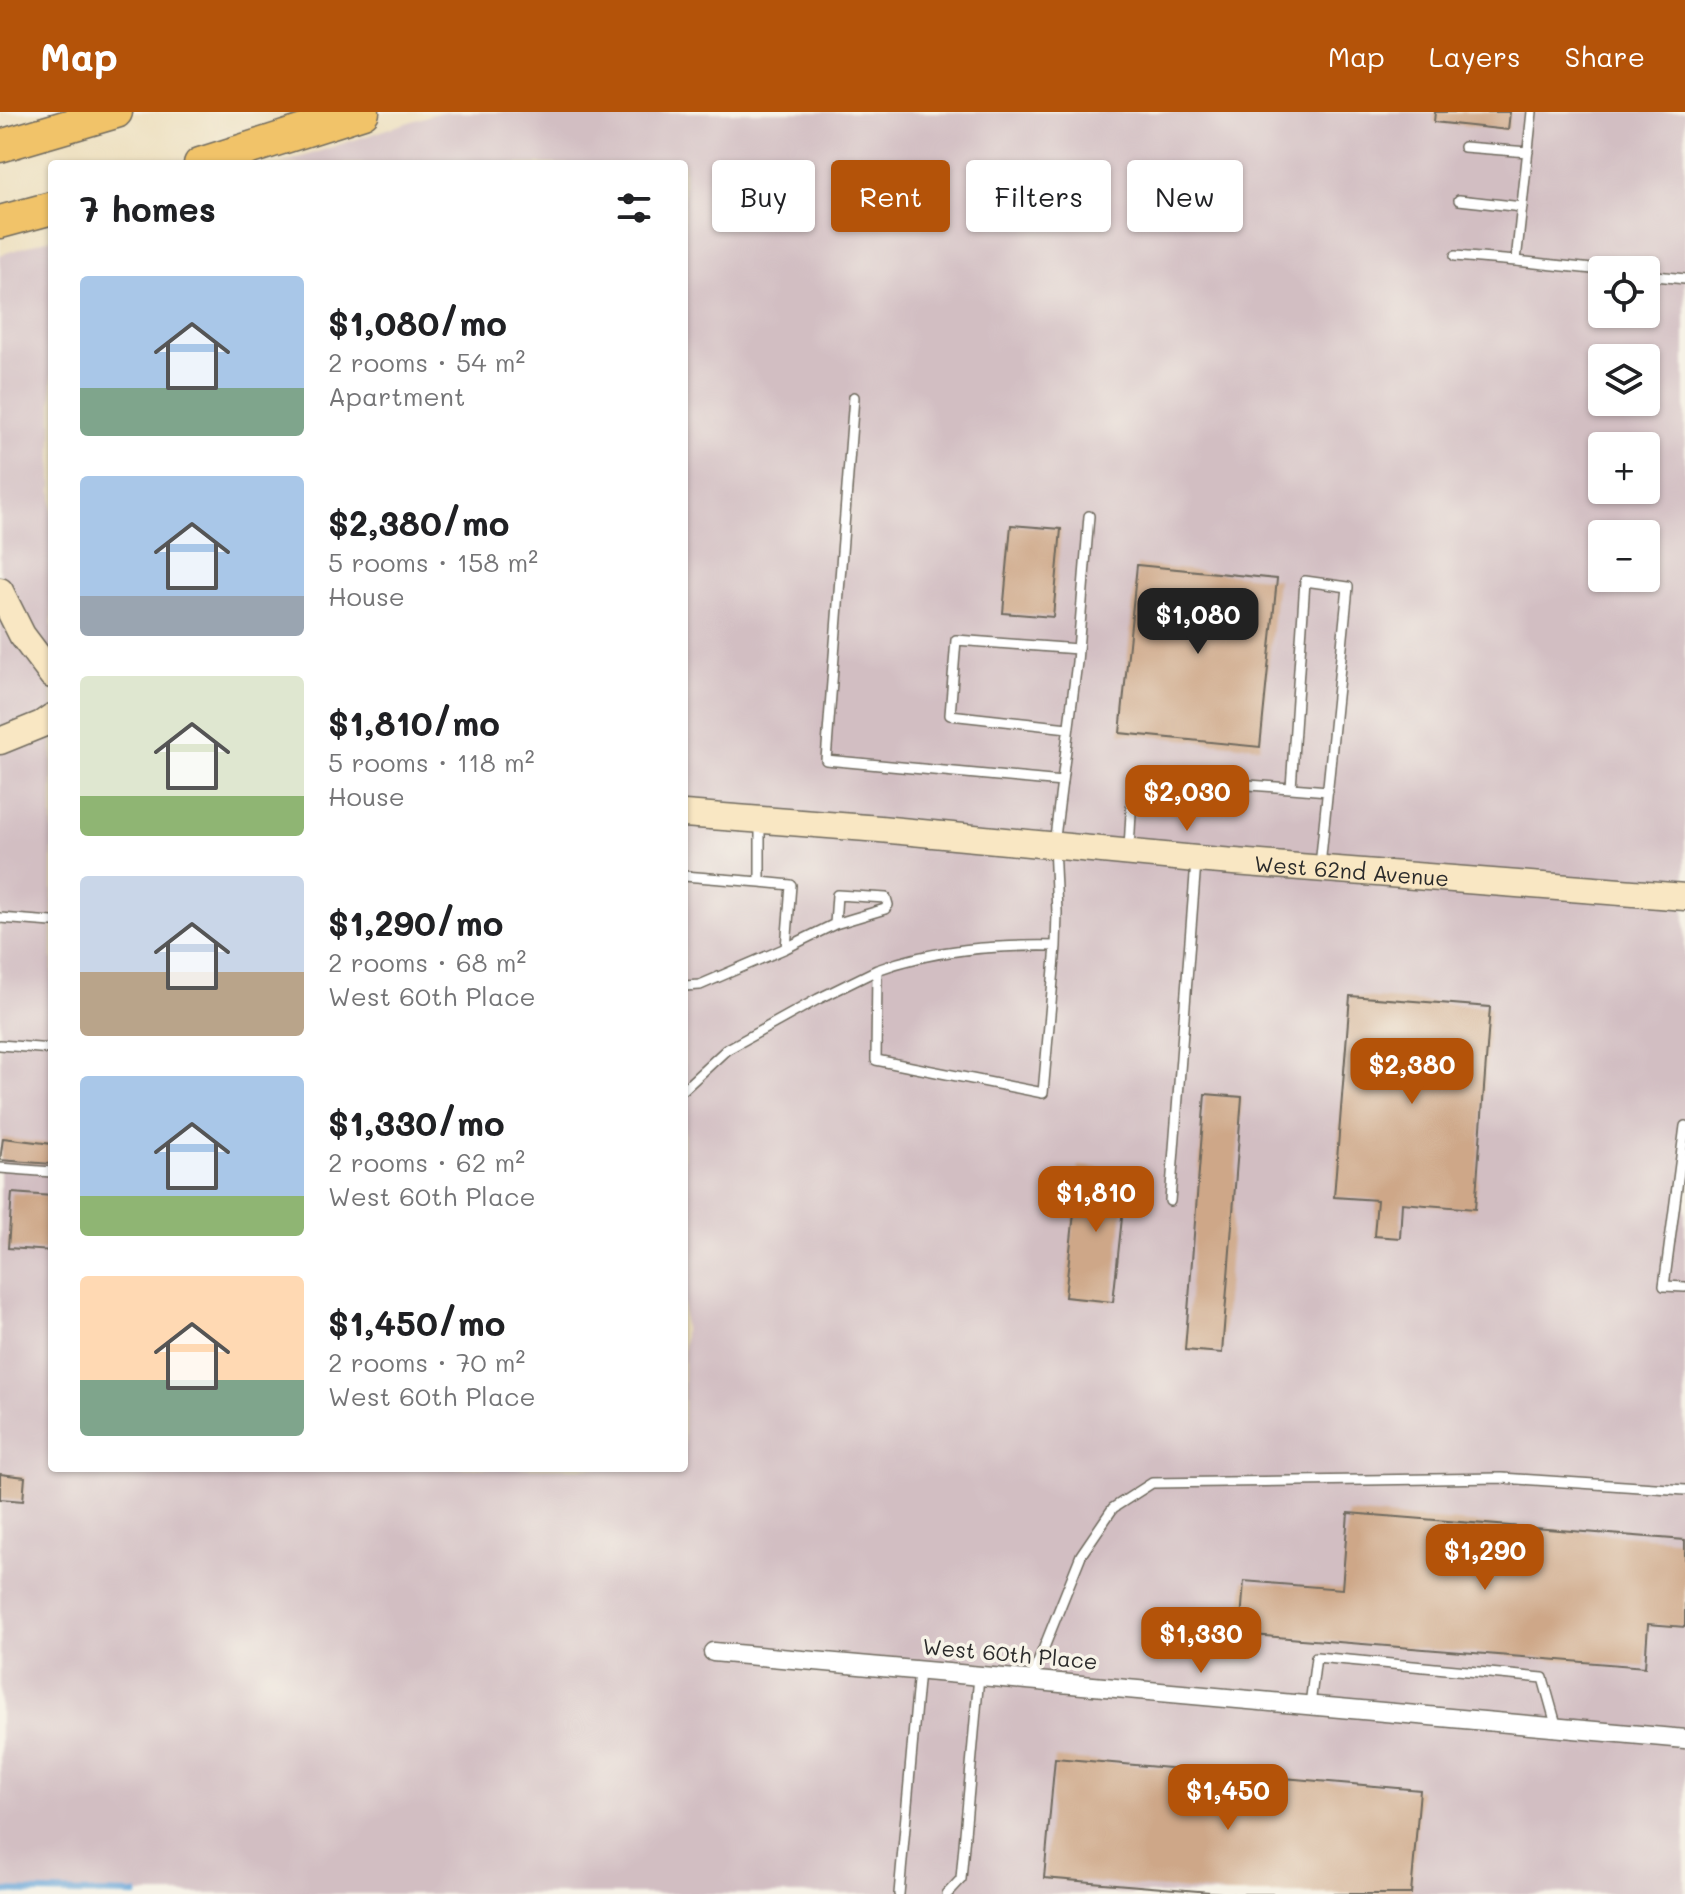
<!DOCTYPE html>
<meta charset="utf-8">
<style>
:root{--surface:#fff;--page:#f6f6f6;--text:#202124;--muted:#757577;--accent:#b45309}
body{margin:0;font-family:Mali,sans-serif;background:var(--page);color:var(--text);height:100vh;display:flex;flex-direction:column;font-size:30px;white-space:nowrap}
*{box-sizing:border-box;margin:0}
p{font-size:26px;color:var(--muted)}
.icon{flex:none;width:44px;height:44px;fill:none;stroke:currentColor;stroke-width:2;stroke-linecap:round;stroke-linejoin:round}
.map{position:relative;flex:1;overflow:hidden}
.panel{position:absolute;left:48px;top:48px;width:640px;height:1312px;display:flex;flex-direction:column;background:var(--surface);border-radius:8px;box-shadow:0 2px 6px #0004}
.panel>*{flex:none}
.guide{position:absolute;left:712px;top:48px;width:760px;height:72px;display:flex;gap:16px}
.fabs{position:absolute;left:1588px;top:144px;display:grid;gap:16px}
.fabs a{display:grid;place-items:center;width:72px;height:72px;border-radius:8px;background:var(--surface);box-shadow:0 2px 6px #0004;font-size:40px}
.price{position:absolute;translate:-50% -68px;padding:0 18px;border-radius:16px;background:var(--accent);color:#fff;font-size:26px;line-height:52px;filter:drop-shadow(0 2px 4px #0008)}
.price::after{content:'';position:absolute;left:50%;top:48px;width:24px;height:18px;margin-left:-12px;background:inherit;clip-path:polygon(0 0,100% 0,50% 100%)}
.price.selected{background:#222;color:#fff}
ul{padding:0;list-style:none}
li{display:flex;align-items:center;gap:24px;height:200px;padding:0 32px}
li span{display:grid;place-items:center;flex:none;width:224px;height:160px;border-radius:8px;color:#555}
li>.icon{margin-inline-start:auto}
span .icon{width:96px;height:96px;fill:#fffc;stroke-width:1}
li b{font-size:34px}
h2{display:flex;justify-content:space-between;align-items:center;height:96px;padding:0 32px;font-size:34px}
.chip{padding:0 28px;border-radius:8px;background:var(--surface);box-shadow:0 2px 6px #0004;font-size:28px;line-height:72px}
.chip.selected{background:var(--accent);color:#fff}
header{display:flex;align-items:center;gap:48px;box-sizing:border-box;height:112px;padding:0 40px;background:var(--accent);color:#fff}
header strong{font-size:38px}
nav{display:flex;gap:44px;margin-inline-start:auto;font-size:28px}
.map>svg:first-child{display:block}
</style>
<header>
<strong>Map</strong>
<nav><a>Map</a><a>Layers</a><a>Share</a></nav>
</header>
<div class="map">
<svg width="1685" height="1782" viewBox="0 0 1685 1782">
<rect width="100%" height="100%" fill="#f7f3e8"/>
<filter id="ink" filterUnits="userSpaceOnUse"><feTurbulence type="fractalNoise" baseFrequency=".0125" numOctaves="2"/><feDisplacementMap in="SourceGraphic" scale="16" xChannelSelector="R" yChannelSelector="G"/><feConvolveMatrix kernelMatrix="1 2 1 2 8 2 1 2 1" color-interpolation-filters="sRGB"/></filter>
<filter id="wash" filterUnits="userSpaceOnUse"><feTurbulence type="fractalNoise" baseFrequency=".006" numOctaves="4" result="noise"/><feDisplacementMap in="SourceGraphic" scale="32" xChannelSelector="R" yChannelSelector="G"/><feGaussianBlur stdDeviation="1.8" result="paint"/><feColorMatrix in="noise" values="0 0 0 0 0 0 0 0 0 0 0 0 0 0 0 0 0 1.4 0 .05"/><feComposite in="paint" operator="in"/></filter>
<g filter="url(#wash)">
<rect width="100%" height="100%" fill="#eddfbd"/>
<path fill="#d2bec2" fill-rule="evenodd" d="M440,0H1685V1782H0V143L52,126V1356H684V52H280ZM1602,158H1646V202H1602ZM1602,246H1646V290H1602ZM1602,334H1646V378H1602ZM1602,422H1646V466H1602Z"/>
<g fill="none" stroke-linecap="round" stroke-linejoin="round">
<path stroke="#67a5d9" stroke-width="6" d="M0,1779L136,1782"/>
</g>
<g id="blocks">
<path fill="#cea788" d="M1435,0H1510L1508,18L1434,10Z
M1011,413L1061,417L1053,505L1003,501Z
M1137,453L1277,467L1260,635L1120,621Z
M1350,884L1490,895L1475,1097L1402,1091L1400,1126L1374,1124L1377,1088L1334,1085Z
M1205,982L1242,985L1222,1241L1185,1238Z
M3,1026L52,1032V1052L0,1048Z
M1079,1054L1127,1059L1113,1190L1065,1185Z
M12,1081L52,1084V1139L8,1136Z
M0,1362L25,1365L23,1389L0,1387Z
M1348,1401L1685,1428V1515L1648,1512L1645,1555L1240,1522L1244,1469L1342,1477Z
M1055,1646L1420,1678L1411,1782H1234L1044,1766Z"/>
</g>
</g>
<g filter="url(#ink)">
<use href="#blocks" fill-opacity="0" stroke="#6f6a5e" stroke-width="2"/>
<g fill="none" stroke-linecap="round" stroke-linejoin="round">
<defs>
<path id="lane" d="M1464,35L1528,40
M1459,88L1522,95
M1455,144L1516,149L1532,0
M1516,149L1602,158
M1646,163L1685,167
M854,285L826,648L1062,670
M1068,616L950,603L956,528L1078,537
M1291,676L1328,679
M760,711V770L791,773L786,836L835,812L885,797L888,793L886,786L837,783L835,812
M1129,737L1133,665L1291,676L1305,469L1348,475L1320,754
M684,764L760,770
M0,806L52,810
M1056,834L1043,981L876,948L877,858C933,837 996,833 1056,834L1057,800L1054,733L1077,550L1089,404
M684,874L700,873L786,836
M0,933L52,937
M684,977L726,938L818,887L877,858
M1685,1014L1664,1174L1685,1175
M0,1056L52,1060
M1170,1089L1196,750
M1031,1568L1081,1443L1113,1396L1152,1371L1502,1366L1685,1378
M1310,1593L1316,1545L1543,1566L1557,1616
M899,1782L919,1558
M947,1782L961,1767L979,1564"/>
<path id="street" d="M713,1540L1685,1627"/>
<g id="secondary">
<path d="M0,479L22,523L52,563"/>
<path d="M0,629L42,612L52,605"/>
<path id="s1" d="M684,702L880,717L1196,747L1685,785"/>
</g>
<path id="highway" d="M0,34L116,0
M200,52L363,0
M0,110L52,96"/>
</defs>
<use href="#lane" stroke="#6f6a5e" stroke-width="12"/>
<use href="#street" stroke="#6f6a5e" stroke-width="21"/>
<use href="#secondary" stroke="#6f6a5e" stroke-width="29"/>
<use href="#highway" stroke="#6f6a5e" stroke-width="35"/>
<use href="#lane" stroke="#fff" stroke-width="9"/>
<use href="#street" stroke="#fff" stroke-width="18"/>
<use href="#secondary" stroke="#f9e7c3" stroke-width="26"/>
<use href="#highway" stroke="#f1c369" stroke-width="32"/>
</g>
</g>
<g text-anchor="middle" stroke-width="7" stroke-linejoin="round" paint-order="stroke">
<g font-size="22" fill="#2b2b2b" stroke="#f7f3e8">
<text dy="8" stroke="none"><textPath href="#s1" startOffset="670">West 62nd Avenue</textPath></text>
<text transform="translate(1010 1542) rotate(5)" y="8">West 60th Place</text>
</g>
</g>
</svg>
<div class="fabs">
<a><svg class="icon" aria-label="locate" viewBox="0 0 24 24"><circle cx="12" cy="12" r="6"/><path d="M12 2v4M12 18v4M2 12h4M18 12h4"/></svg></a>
<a><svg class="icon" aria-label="layers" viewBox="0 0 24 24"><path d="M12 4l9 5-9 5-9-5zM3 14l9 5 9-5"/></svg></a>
<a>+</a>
<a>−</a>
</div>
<b class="price selected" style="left:1198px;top:544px">$1,080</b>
<b class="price" style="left:1187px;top:721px">$2,030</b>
<b class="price" style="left:1412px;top:994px">$2,380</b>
<b class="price" style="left:1096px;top:1122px">$1,810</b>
<b class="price" style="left:1485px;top:1480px">$1,290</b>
<b class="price" style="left:1201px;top:1563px">$1,330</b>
<b class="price" style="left:1228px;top:1720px">$1,450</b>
<div class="guide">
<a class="chip">Buy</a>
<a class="chip selected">Rent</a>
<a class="chip">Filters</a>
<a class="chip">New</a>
</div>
<section class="panel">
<h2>7 homes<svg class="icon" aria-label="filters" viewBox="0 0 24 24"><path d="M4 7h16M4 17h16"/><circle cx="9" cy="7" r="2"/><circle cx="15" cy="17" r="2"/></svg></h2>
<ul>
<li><span style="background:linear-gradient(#a9c7e8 70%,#7fa58c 0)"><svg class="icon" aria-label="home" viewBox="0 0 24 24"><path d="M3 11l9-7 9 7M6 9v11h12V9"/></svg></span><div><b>$1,080/mo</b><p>2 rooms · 54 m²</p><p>Apartment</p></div></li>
<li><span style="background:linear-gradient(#a9c7e8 75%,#9aa5b1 0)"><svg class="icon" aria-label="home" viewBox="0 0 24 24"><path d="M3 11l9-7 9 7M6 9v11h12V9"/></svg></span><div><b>$2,380/mo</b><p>5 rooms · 158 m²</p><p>House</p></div></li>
<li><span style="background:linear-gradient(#dfe7d0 75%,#8fb573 0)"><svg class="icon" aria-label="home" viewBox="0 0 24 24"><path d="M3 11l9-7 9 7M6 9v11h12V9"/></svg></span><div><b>$1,810/mo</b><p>5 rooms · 118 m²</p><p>House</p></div></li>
<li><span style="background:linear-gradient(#c9d6e8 60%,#b9a48a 0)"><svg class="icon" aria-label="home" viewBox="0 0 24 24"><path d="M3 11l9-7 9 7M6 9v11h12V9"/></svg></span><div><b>$1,290/mo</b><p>2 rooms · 68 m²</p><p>West 60th Place</p></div></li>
<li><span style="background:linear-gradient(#a9c7e8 75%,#8fb573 0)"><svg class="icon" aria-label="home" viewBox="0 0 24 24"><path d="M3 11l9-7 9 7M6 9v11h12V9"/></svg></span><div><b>$1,330/mo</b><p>2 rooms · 62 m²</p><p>West 60th Place</p></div></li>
<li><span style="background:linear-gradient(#ffd9b3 65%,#7fa58c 0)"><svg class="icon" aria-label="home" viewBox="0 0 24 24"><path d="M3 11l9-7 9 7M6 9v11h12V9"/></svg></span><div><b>$1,450/mo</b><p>2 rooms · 70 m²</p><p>West 60th Place</p></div></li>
</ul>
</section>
</div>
